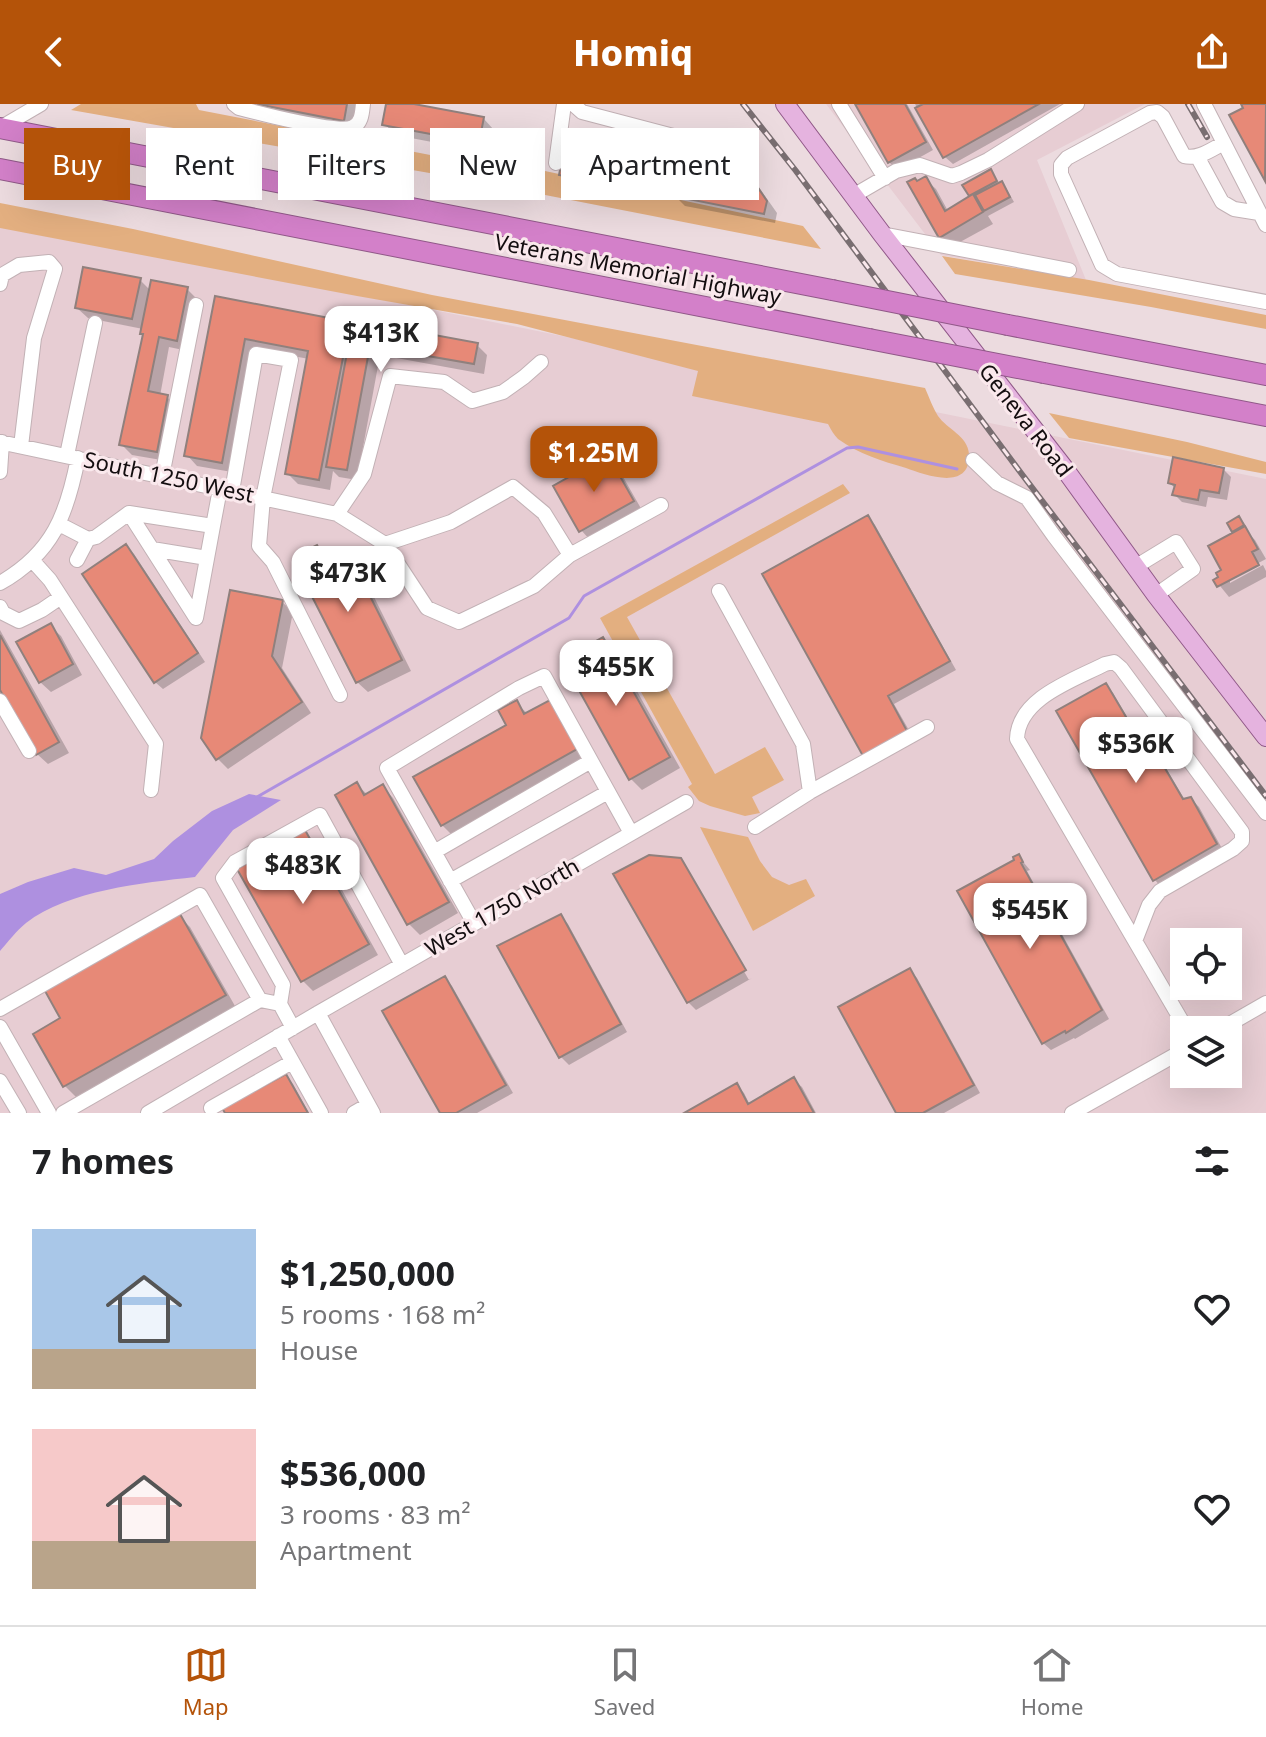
<!DOCTYPE html>
<meta charset="utf-8">
<style>
:root{--surface:#fff;--page:#f6f6f6;--text:#202124;--muted:#757577;--line:#e0e0e0;--accent:#b45309}
body{margin:0;font-family:"Noto Sans",sans-serif;background:var(--page);color:var(--text);height:100vh;display:flex;flex-direction:column;font-size:30px;white-space:nowrap}
*{box-sizing:border-box;margin:0}
p{font-size:26px;color:var(--muted)}
.icon{flex:none;width:44px;height:44px;fill:none;stroke:currentColor;stroke-width:2;stroke-linecap:round;stroke-linejoin:round}
.map{position:relative;height:1009px;overflow:hidden}
.side{display:flex;flex-direction:column;background:var(--surface);flex:1}
.side>*{flex:none}
.hud{position:absolute;left:24px;top:24px;width:800px;height:72px;display:flex;gap:16px}
.fabs{position:absolute;left:1170px;top:824px;display:grid;gap:16px}
.fabs a{display:grid;place-items:center;width:72px;height:72px;border-radius:0px;background:var(--surface);box-shadow:0 8px 32px #0002;font-size:40px}
.price{position:absolute;translate:-50% -68px;padding:0 18px;border-radius:16px;background:#fff;color:#222;font-size:26px;line-height:52px;filter:drop-shadow(0 2px 4px #0008)}
.price::after{content:'';position:absolute;left:50%;top:48px;width:24px;height:18px;margin-left:-12px;background:inherit;clip-path:polygon(0 0,100% 0,50% 100%)}
.price.selected{background:var(--accent);color:#fff}
ul{padding:0;list-style:none}
li{display:flex;align-items:center;gap:24px;height:200px;padding:0 32px}
li span{display:grid;place-items:center;flex:none;width:224px;height:160px;border-radius:0px;color:#555}
li>.icon{margin-inline-start:auto}
span .icon{width:96px;height:96px;fill:#fffc;stroke-width:1}
li b{font-size:34px}
h2{display:flex;justify-content:space-between;align-items:center;height:96px;padding:0 32px;font-size:34px}
.chip{padding:0 28px;border-radius:0px;background:var(--surface);box-shadow:0 8px 32px #0002;font-size:28px;line-height:72px}
.chip.selected{background:var(--accent);color:#fff}
header{display:flex;justify-content:space-between;align-items:center;height:104px;padding:0 32px;background:var(--accent);color:#fff;font-size:36px;font-weight:800}
.menu{display:flex;justify-content:space-around;align-items:center;height:112px;border-top:2px solid var(--line);background:var(--surface);font-size:22px;color:var(--muted)}
.menu a{display:grid;justify-items:center;gap:4px}
.menu .selected{color:var(--accent)}
.map>svg:first-child{display:block}
</style>
<header><svg class="icon" aria-label="back" viewBox="0 0 24 24"><path d="M15 5l-7 7 7 7"/></svg>Homiq<svg class="icon" aria-label="share" viewBox="0 0 24 24"><path d="M12 15V3M7 8l5-5 5 5M5 13v7h14v-7"/></svg></header>
<div class="map">
<svg width="1266" height="1009" viewBox="0 0 1266 1009">
<rect width="100%" height="100%" fill="#ecdbdf"/>
<path fill="#e7cdd3" fill-rule="evenodd" d="M826,0H1145L1037,56L1086,176L941,151Z
M0,118L1266,375V1009H0ZM1184,838H1228V882H1184ZM1184,926H1228V970H1184Z"/>
<path fill="#e3af80" d="M81,0H196L199,6L544,73L545,67L803,122L821,145L458,74L71,6Z
M0,99L133,125L432,191L925,284C929,293 933,304 938,312C947,325 968,332 969,350C971,388 925,371 906,364C882,357 859,350 838,335C834,331 831,326 828,320L692,292L698,267L517,220L357,192L0,124Z
M942,152L1089,176L1266,211V225L1151,203L955,170Z
M1049,309L1187,338L1266,358V370L1069,334Z
M843,380L850,389L627,513L715,670L765,643L784,676L752,693L760,709L745,712L710,702L699,697L688,683L692,680L600,514Z
M700,723L748,733L760,757L772,773L789,781L806,775L815,792L753,827Z"/>
<path fill="#ae90e0" d="M249,690L281,696L233,726L195,773C142,779 69,786 26,819C16,827 8,838 0,847V790L28,778L74,764L106,771L154,755L173,737L212,707Z"/>
<path fill="#0003" d="M250,0H360L354,26Z
M388,0H403L484,15L494,26L490,49L395,31L385,20Z
M857,0H907L933,46L897,66L889,58Z
M915,0H1060L953,60L945,53Z
M1243,0H1266V75L1232,12L1246,5Z
M638,51L646,59L670,61L679,69L747,71L758,82L777,109L775,119L685,102L676,93L644,87L642,94L572,81L562,70Z
M990,68L999,80L1001,79L1006,84L1014,98L988,112L993,120L951,143L941,132L918,79L925,75L936,85L948,107L973,93L970,91Z
M140,176L151,187L187,185L198,196L188,247L169,243L160,292L167,293L177,303L167,357L132,351L121,340L145,231L143,225L88,214L77,204Z
M217,195L349,219L354,224L477,241L487,251L484,270L380,251L357,376L339,373L333,367L330,386L298,380L287,369L309,255L256,245L232,368L197,362L187,351Z
M608,353L618,364L643,408L591,437L581,426Z
M1223,365L1231,373L1227,396L1208,393L1206,403L1182,398L1175,391L1176,385L1170,379Z
M868,413L875,421L956,566L894,600L914,635L872,658Z
M1239,414L1244,419L1247,426L1246,427L1255,436L1266,455L1230,474V479L1263,461L1266,467V473L1229,493L1216,477L1224,467L1236,429L1233,427Z
M126,443L134,450L205,558L163,585L155,578Z
M317,444L327,454L336,455L340,453L350,464L358,478L361,477L371,487L411,567L368,588L357,578Z
M282,498L293,508L282,564L311,609L228,665L217,654Z
M50,522L61,532L82,571L51,588L40,578Z
M0,526L69,649L48,660L37,650L0,582Z
M603,536L614,546L680,664L642,686L631,675L565,557Z
M1105,581L1113,589L1151,653L1155,651L1163,659L1185,696L1191,695L1199,703L1224,748L1162,784L1155,776Z
M549,598L586,656L453,732L442,721L509,621L516,599L528,610Z
M357,681L368,691L383,683L393,694L458,809L420,831L409,820Z
M305,729L316,739L378,851L313,887L303,877Z
M1019,753L1030,766L1027,767L1109,915L1075,935L1074,934L1051,946L1043,939L1017,756Z
M682,761L749,876L752,874L696,906L688,898Z
M560,812L568,820L627,928L569,961L561,953L500,843Z
M180,813L190,823L235,902L76,993L65,982L36,930L63,915Z
M909,866L917,874L980,989L944,1009H898Z
M444,874L452,882L513,989L477,1009H442Z
M286,973L293,980L309,1009H227Z
M794,976L802,983L816,1009H687L736,981L744,989L750,1001Z"/>
<g fill="none" stroke-linecap="round" stroke-linejoin="round">
<path stroke="#ae90e0" stroke-width="3" d="M257,693L569,514L584,492L847,344L858,343L957,365"/>
</g>
<path fill="#e78977" stroke="#90807d" stroke-width="2" d="M257,0H347L344,17Z
M386,0H414L484,13L479,39L382,21Z
M855,0H905L926,38L888,59Z
M923,0H1039L943,54L915,4Z
M1241,0H1266L1265,77L1229,11L1243,4Z
M566,34L639,50L636,61L643,63L645,53L671,59L669,68L677,69L680,56L748,69L767,97L764,110L673,92L674,85L633,77L632,85L559,71Z
M991,65L997,77L969,92L962,81Z
M926,72L945,107L973,90L983,108L939,134L907,78L915,74L917,77Z
M1002,77L1010,93L984,107L975,91Z
M83,163L141,174L132,215L75,204Z
M151,176L188,183L177,237L159,233L148,287L168,291L157,348L119,341L143,230H140Z
M215,192L350,218L319,376L285,370L308,247L245,235L222,359L184,352Z
M353,216L478,239L474,260L370,242L347,366L326,363Z
M608,351L634,397L579,428L553,382Z
M1173,353L1224,364L1219,389L1200,386L1198,396L1172,391L1175,381L1168,379Z
M868,411L950,557L888,592L907,627L863,652L762,470Z
M1239,412L1244,421L1232,428L1227,419Z
M1245,422L1258,445L1252,448L1259,461L1217,483L1213,476L1218,473L1216,469L1221,466L1208,442Z
M126,440L198,549L154,579L82,470Z
M317,441L323,454L333,449L335,453L340,451L354,478L361,474L402,556L356,579L298,465L301,463L295,452Z
M230,486L283,496L272,552L302,598L216,656L201,634Z
M51,519L73,560L39,579L16,538Z
M0,531L59,638L36,651L0,586Z
M603,533L670,653L629,676L562,556Z
M1106,579L1149,652L1156,649L1183,695L1191,693L1217,740L1153,777L1056,607Z
M517,596L524,610L550,596L577,645L441,722L413,673L506,621L498,606Z
M357,678L364,691L383,680L449,798L407,821L335,691Z
M305,726L369,840L301,878L237,765Z
M1019,750L1023,758L1021,759L1102,906L1066,929L1065,927L1042,940L957,787L1014,756L1013,753Z
M649,751L681,754L746,866L687,899L613,770Z
M180,810L226,891L63,983L33,930L60,914L45,887Z
M561,810L621,920L559,954L497,842Z
M910,864L974,981L923,1009H896L838,903Z
M445,872L506,981L456,1009H440L382,907Z
M286,970L308,1009H225L222,1004Z
M794,973L814,1009H684L737,979L748,1000Z"/>
<g fill="none" stroke-linecap="round" stroke-linejoin="round">
<defs>
<path id="minor" d="M234,0L239,4C258,9 339,30 353,23C362,19 362,8 363,0
M573,0L582,8L723,45
M839,0L885,74
M1204,0L1266,121
M0,24L41,0
M1224,39C1212,45 1198,56 1184,52L1163,13L1157,8L1150,9L1067,54L1061,61V70L1102,161L1117,170L1266,198
M1197,52L1222,98L1234,105L1259,109
M556,59L564,0
M853,92L896,67L920,61L952,72L961,69L988,56L1077,0
M882,130L1069,166
M0,180L2,171L19,161L49,158L55,165L34,234L21,342
M0,338L337,410L385,440L427,504L459,518L534,482L570,451L544,409L513,383L451,418L385,440
M67,351L95,219
M973,356L997,379L1027,394L1054,432L1266,709
M0,368L2,338
M162,372L196,201
M232,387L256,250L291,256L263,394L259,442L273,458L340,591
M129,409L196,514L213,422
M337,410L364,370L390,272L444,278L472,297L503,288L524,273L541,258
M59,420L88,435L96,433L129,409L213,422L220,385
M152,445L207,454
M570,451L661,401
M32,456L50,476L61,493L156,640L151,686
M77,456L88,435
M1135,463L1176,438L1193,465L1156,491
M0,479C53,449 67,410 78,354
M719,487L803,640L810,688L755,723
M0,503L3,509L19,517L42,506L61,493
M0,597L29,647
M810,688L927,623
M434,748L591,657
M450,777L608,688
M474,819L387,664L519,584L544,572L631,729
M1135,837L1149,801L1160,787L1233,745L1242,737V728L1121,564L1114,558L1105,560C1074,576 1018,594 1017,635L1187,926
M0,905L200,791L260,896L280,900
M318,909L373,1009
M0,923L49,1009
M293,924L280,900L283,881L223,774L235,758L320,711L402,861
M1219,926L1266,899
M278,932L321,1009
M0,977L19,1009
M211,1004L292,958
M63,1009L260,896
M148,1009L318,909L686,698
M354,1009L368,1001
M1072,1009L1184,946"/>
<path id="major" d="M785,0L882,130L1064,364L1156,491L1266,633"/>
<path id="highway" d="M0,24L832,186
M0,65L869,235
M1008,221L1266,271
M1044,269L1266,312"/>
</defs>
<use href="#minor" stroke="#c2b1b5" stroke-width="16"/>
<use href="#major" stroke="#905888" stroke-width="20"/>
<use href="#highway" stroke="#905888" stroke-width="22"/>
<use href="#minor" stroke="#fff" stroke-width="14"/>
<use href="#major" stroke="#e5b3df" stroke-width="18"/>
<use href="#highway" stroke="#d380c9" stroke-width="20"/>
<defs>
<path id="rail" d="M743,0L796,67L1021,369L1266,692
M1188,0L1207,33"/>
</defs>
<use href="#rail" stroke="#796e71" stroke-width="6"/>
<use href="#rail" stroke="#fae8ec" stroke-width="3" stroke-dasharray="9" stroke-linecap="butt"/>
<defs>
<path id="highway-bridge" d="M832,186L1008,221
M869,235L1044,269"/>
</defs>
<use href="#highway-bridge" stroke="#905888" stroke-width="22" stroke-linecap="butt"/>
<use href="#highway-bridge" stroke="#d380c9" stroke-width="20"/>
</g>
<g text-anchor="middle" stroke-width="6" stroke-linejoin="round" paint-order="stroke">
<g font-size="22" fill="#130d0f" stroke="#fae8ec">
<text transform="translate(638 165) rotate(11)" y="8">Veterans Memorial Highway</text>
<text transform="translate(1026 316) rotate(52)" y="8">Geneva Road</text>
<text transform="translate(169 373) rotate(12)" y="8">South 1250 West</text>
<text transform="translate(502 803) rotate(-30)" y="8">West 1750 North</text>
</g>
</g>
</svg>
<div class="fabs">
<a><svg class="icon" aria-label="locate" viewBox="0 0 24 24"><circle cx="12" cy="12" r="6"/><path d="M12 2v4M12 18v4M2 12h4M18 12h4"/></svg></a>
<a><svg class="icon" aria-label="layers" viewBox="0 0 24 24"><path d="M12 4l9 5-9 5-9-5zM3 14l9 5 9-5"/></svg></a>
</div>
<b class="price" style="left:381px;top:270px">$413K</b>
<b class="price selected" style="left:594px;top:390px">$1.25M</b>
<b class="price" style="left:348px;top:510px">$473K</b>
<b class="price" style="left:616px;top:604px">$455K</b>
<b class="price" style="left:1136px;top:681px">$536K</b>
<b class="price" style="left:303px;top:802px">$483K</b>
<b class="price" style="left:1030px;top:847px">$545K</b>
<div class="hud">
<a class="chip selected">Buy</a>
<a class="chip">Rent</a>
<a class="chip">Filters</a>
<a class="chip">New</a>
<a class="chip">Apartment</a>
</div>
</div>
<section class="side">
<h2>7 homes<svg class="icon" aria-label="filters" viewBox="0 0 24 24"><path d="M4 7h16M4 17h16"/><circle cx="9" cy="7" r="2"/><circle cx="15" cy="17" r="2"/></svg></h2>
<ul>
<li><span style="background:linear-gradient(#a9c7e8 75%,#b9a48a 0)"><svg class="icon" aria-label="home" viewBox="0 0 24 24"><path d="M3 11l9-7 9 7M6 9v11h12V9"/></svg></span><div><b>$1,250,000</b><p>5 rooms · 168 m²</p><p>House</p></div><svg class="icon" aria-label="heart" viewBox="0 0 24 24"><path d="M12 20l-8-8c-3-5 5-10 8-4 3-6 11-1 8 4z"/></svg></li>
<li><span style="background:linear-gradient(#f6c9c9 70%,#b9a48a 0)"><svg class="icon" aria-label="home" viewBox="0 0 24 24"><path d="M3 11l9-7 9 7M6 9v11h12V9"/></svg></span><div><b>$536,000</b><p>3 rooms · 83 m²</p><p>Apartment</p></div><svg class="icon" aria-label="heart" viewBox="0 0 24 24"><path d="M12 20l-8-8c-3-5 5-10 8-4 3-6 11-1 8 4z"/></svg></li>
</ul>
</section>
<nav class="menu">
<a class="selected"><svg class="icon" aria-label="map" viewBox="0 0 24 24"><path d="M3 6l6-2 6 2 6-2v14l-6 2-6-2-6 2zM9 4v14M15 6v14"/></svg>Map</a>
<a><svg class="icon" aria-label="saved" viewBox="0 0 24 24"><path d="M7 4h10v16l-5-4-5 4z"/></svg>Saved</a>
<a><svg class="icon" aria-label="home" viewBox="0 0 24 24"><path d="M3 11l9-7 9 7M6 9v11h12V9"/></svg>Home</a>
</nav>
